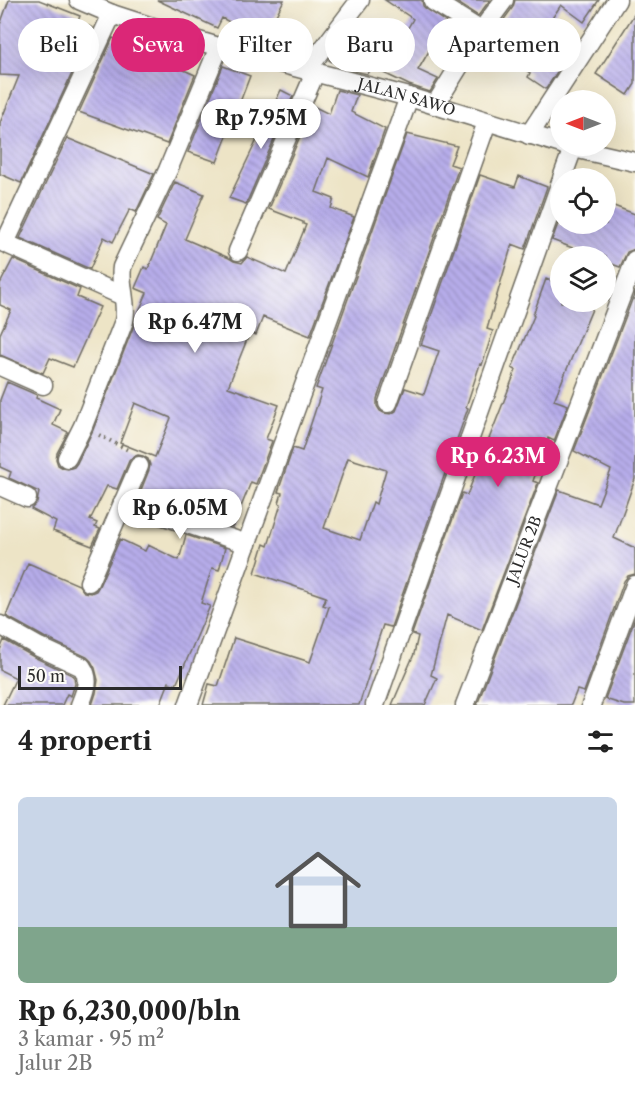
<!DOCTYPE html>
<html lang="id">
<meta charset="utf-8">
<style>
:root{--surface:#fff;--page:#f6f6f6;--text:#222;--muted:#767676;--accent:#db2777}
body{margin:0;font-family:"Libre Caslon Text",serif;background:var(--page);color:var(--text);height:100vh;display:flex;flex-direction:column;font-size:22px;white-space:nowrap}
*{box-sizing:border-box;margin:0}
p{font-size:20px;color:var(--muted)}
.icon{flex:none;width:33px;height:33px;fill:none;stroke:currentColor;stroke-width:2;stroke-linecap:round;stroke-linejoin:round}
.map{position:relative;height:705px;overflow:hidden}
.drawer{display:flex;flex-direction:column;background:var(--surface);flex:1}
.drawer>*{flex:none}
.hud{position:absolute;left:18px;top:18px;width:600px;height:54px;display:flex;gap:12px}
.needle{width:39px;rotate:270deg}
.fabs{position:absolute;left:550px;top:90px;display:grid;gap:12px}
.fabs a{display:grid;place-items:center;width:66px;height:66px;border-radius:50%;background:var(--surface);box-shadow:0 6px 24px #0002;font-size:30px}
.scale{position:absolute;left:18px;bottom:15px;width:164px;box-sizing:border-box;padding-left:6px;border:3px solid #2b2b2b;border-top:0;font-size:16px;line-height:21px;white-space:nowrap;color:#2b2b2b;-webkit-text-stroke:4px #fdfcf7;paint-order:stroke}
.price{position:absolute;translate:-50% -51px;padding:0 14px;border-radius:21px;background:#fff;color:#222;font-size:20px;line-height:39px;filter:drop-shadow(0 2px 3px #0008)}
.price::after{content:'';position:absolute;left:50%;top:36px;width:18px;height:14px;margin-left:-9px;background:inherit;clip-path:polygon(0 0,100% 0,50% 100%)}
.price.current{background:var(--accent);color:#fff}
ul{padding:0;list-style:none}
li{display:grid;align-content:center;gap:12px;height:318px;padding:0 18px}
li span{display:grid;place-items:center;height:186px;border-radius:9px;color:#555}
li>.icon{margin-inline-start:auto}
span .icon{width:108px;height:108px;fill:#fffc;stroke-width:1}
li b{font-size:26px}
h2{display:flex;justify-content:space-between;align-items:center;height:72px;padding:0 18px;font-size:26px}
.pill{padding:0 21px;border-radius:27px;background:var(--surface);box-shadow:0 6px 24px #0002;font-size:21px;line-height:54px}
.pill.current{background:var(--accent);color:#fff}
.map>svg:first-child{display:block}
</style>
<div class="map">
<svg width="635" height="705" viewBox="0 0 635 705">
<defs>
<pattern id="building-back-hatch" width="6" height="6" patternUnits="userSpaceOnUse" patternTransform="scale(1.5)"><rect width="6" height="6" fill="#b7adeb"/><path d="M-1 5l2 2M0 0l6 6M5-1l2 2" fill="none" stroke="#958dbf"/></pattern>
</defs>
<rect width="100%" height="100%" fill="#fdfcf7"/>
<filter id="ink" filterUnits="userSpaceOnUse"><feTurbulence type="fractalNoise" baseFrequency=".0167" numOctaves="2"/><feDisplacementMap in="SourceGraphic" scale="12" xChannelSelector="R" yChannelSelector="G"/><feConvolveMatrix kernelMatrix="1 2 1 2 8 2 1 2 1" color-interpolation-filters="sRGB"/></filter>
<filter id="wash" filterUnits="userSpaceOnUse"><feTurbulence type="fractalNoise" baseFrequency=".008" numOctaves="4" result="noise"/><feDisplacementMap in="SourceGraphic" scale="24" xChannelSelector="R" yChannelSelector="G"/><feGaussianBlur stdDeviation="1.35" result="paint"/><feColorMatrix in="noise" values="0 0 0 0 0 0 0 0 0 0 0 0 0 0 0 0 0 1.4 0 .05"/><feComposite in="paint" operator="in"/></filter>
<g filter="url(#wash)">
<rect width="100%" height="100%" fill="#ede4c6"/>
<g id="blocks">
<path fill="url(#building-back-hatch)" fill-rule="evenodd" d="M9,0H39L80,16L78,21L93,28L21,183L0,174V123L19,76L0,75V25Z
M157,0H284L263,40L222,18L217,28Z
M385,0H422L423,6L427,10L446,22L418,70L438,79L430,92L409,85L371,67L367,74L342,68L329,60L357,23L397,47L413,19Z
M453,0H490L478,16Z
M515,0H599L584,22L561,5L536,42L564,61L546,89L528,77L530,73L487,43L513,7Z
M635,13V84L628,95L596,74Z
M113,38L141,51L142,49L165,58L164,61L195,75L167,144L79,112Z
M223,66L250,76L217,162L188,152Z
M281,90L293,96L246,204L229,198Z
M337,90L357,95L351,112L385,129L368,177L328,158L316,192L334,199L331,208L354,217L310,336L263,317L256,335L250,332L228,387L279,405L266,439L272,441L256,484L251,482L233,527L139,495L149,470L150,465L148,459L143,456L138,455L133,457L129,461L117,489L107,486L90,520L97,523L95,527L100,529L92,546L53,531L56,522L31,509L37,503L39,492L9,478L11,472L0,467V400L7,382L37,395L36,398L60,409L53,425L68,432L57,453L56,459L58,465L63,468L68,469L74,467L77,463L93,430L134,325L136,318L147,293L135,288L144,267L148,269L166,225L157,220L175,182L204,194L185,239L229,258L234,261L242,263L247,257L286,274L306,225L303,224V222L269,209L313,106L329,114ZM135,403L171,418L155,457L120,443Z
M407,134L457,146L450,164L459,167L377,399V406L380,411L384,413L391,414L396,411L405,388L424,394L439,351L421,345L480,175L515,187L519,176L547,187L525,249L512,244L487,329L493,331L482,365L480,364L466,407L468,408L462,425L391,627L383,625L368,670L370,671L359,705H203L209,684L218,686L234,638L310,662L329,607L323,605L326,597L255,573L264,544L268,546L281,504L279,503L282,493L278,492L293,448L302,451L322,390L316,388ZM348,458L386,470L376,504L373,502L360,540L324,528Z
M67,138L154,174L136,212L130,209L113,242L104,237L90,269L20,238Z
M606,203L635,214V249L627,252L620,267L606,262V256H593L552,240L558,224H606Z
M13,259L80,289L77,297L100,307L73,367L50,358L43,373L0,355V334L11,310L0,305V284Z
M546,279L561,285V302H595L554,400L568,405L554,441L548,438L533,481L538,483L482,630L447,615L431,675L437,678L425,705H392L414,654L418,636L412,634L462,493L467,495L516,370L512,368L534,316L533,315Z
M635,292V479L614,538L635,548V574L628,576L624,581L584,692L577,690L571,705H477L559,490L598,504L611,470L574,451Z
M186,535L225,548L219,570L212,568L201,603L210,606L176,685L169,682L160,705H92L96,693L98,680L95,668L91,661L87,657L44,637L6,616L28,563L79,585L84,592L91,593L96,591L99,586L120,539L145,551L148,545L179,560Z
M635,618V705H624L605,699Z
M4,640L34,657L74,676L75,684L71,696L67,694L62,705H3L16,678L0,670V650Z"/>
</g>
</g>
<g filter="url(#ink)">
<use href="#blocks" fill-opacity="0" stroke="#6f6c61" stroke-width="1.5"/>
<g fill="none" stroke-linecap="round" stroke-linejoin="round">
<defs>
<g id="minor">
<path id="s1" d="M79,0L112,14L146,25L219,47L409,97L561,144"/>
<path d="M433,1L481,31"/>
<path d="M307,70L360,0"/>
<path d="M435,105L481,31L504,0"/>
<path d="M529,135L617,0"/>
<path d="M565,146L635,162"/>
<path d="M562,178L573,148"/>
<path d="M0,241L123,296"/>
<path d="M5,243L112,14"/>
<path d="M238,251L315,73"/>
<path d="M0,366L43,385"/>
<path d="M388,403L487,122"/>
<path d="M67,458L83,426L124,321C128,303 119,286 122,267L168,170L219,47"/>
<path d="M0,486L27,498"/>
<path d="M123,502L247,544"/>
<path d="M89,582L139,466"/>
<path d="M0,625L39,647L82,667C91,680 85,692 80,705"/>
<path d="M188,705L409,97"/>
<path d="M375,705L561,182"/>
<path id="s2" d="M465,705L635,260"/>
<path d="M591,705L635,585"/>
</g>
</defs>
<use href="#minor" stroke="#6f6c61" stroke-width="21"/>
<path stroke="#6f6c61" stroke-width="4" stroke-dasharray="1.5 4.5" stroke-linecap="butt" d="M99,435L130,451"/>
<use href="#minor" stroke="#fff" stroke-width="18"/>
</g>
</g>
<g text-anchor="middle" stroke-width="4.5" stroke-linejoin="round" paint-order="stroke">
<g font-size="15" fill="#2b2b2b" stroke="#fdfcf7">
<text dy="5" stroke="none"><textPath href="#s1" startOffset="342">JALAN SAWO</textPath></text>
<text dy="5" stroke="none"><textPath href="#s2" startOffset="166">JALUR 2B</textPath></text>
</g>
</g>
</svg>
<div class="fabs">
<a><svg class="needle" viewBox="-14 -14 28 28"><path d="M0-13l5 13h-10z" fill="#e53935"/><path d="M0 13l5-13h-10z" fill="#767676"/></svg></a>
<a><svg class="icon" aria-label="locate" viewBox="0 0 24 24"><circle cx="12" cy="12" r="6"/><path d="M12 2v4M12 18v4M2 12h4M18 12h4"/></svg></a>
<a><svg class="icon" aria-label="layers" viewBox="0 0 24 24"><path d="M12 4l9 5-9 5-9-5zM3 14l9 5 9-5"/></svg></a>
</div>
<div class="scale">50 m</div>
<b class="price" style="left:261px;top:150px">Rp 7.95M</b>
<b class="price" style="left:195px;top:354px">Rp 6.47M</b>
<b class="price current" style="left:498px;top:488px">Rp 6.23M</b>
<b class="price" style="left:180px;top:540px">Rp 6.05M</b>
<div class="hud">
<a class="pill">Beli</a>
<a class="pill current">Sewa</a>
<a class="pill">Filter</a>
<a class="pill">Baru</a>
<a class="pill">Apartemen</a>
</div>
</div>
<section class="drawer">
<h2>4 properti<svg class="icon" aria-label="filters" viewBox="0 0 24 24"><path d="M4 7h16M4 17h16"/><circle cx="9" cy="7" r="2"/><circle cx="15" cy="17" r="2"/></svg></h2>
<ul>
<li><span style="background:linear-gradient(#c9d6e8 70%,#7fa58c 0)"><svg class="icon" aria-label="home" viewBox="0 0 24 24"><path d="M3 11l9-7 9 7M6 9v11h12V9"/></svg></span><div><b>Rp 6,230,000/bln</b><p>3 kamar · 95 m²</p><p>Jalur 2B</p></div></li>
</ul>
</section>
